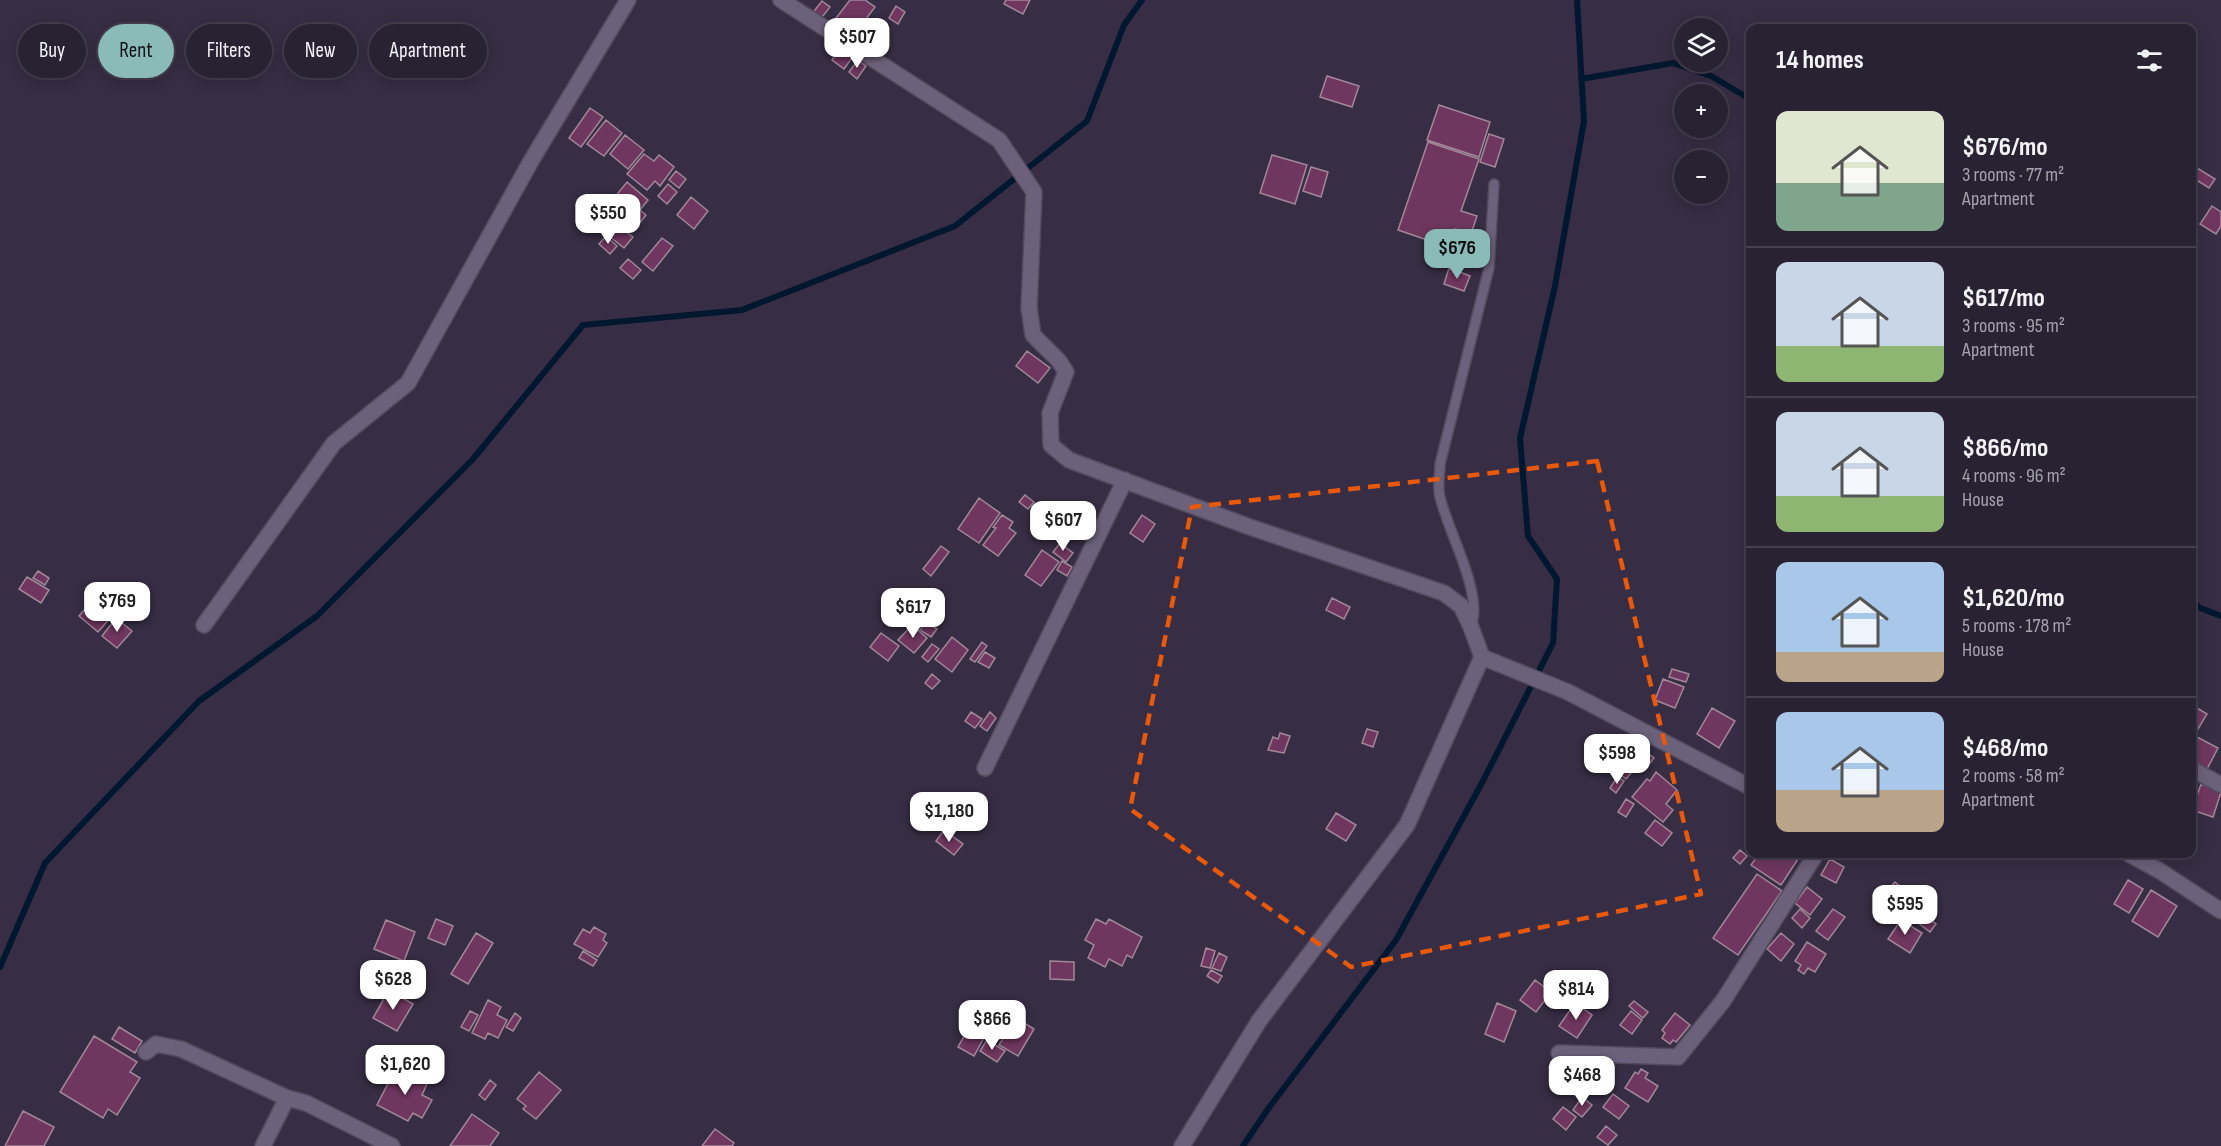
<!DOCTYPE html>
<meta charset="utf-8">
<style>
:root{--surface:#292233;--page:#352f3f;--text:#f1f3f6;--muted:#a5a4ac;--line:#453f4e;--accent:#8bbbb9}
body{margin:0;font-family:"Sofia Sans Condensed",sans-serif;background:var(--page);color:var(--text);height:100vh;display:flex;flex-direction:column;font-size:22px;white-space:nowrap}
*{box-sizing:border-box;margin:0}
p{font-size:20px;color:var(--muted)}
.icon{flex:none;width:33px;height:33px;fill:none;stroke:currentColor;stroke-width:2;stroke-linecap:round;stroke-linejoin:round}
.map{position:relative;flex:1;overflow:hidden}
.sheet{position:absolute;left:1746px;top:24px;width:450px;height:834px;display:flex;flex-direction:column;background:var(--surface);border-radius:12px;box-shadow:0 3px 15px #0003,0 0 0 2px var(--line)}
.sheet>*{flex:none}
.banner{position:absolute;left:18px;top:24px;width:570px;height:54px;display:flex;gap:12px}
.tools{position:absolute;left:1674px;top:18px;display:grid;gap:12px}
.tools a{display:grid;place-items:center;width:54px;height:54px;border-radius:50%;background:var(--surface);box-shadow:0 3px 15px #0003,0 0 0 2px var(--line);font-size:30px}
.price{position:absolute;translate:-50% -51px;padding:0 14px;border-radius:12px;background:#fff;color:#222;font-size:20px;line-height:39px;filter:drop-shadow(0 2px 3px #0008)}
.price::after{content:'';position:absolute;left:50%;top:36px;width:18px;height:14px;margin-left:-9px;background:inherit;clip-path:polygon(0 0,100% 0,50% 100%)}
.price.on{background:var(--accent);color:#111}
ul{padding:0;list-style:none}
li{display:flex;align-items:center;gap:18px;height:150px;padding:0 30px}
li+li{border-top:2px solid var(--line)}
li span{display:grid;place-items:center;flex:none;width:168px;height:120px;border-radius:12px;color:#555}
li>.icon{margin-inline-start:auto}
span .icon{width:72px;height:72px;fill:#fffc;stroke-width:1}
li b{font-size:26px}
h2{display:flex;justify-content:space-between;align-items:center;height:72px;padding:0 30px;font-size:26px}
.chip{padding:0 21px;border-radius:27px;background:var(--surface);box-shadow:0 3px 15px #0003,0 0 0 2px var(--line);font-size:21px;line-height:54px}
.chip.on{background:var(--accent);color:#111}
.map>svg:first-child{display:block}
</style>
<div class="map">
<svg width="2221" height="1146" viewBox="0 0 2221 1146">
<rect width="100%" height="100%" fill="#372d44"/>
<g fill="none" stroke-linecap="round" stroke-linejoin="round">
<path stroke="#00182f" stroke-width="6" d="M1581,79L1673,63L1711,76L1750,99
M2192,601L2200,608L2221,616
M0,967L45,863L199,701L317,616L473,459L583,325L742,310L955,226L1087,121L1124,25L1142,0
M1243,1146L1268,1109L1396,940L1483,781L1553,643L1557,579L1528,536L1520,438L1555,286L1584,121L1577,0"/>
</g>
<path fill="#6f375f" stroke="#a28799" stroke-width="1.5" d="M850,0H865L875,7L853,36L833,22Z
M1006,0H1030L1023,14L1004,4Z
M822,1L830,7L819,21L811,15Z
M896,6L905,12L898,24L889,18Z
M874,30L883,37L879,45L868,38Z
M845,42L857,51L844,69L832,60Z
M858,60L866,66L857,79L849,72Z
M1327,76L1359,86L1352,107L1320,97Z
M1439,105L1490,122L1479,157L1427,140Z
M590,108L603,117L581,147L569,138Z
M606,120L622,133L604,156L587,144Z
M1489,134L1504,139L1495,167L1480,162Z
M625,135L644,150L628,169L610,154Z
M1428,142L1479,159L1461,211L1477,216L1471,234L1455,229L1448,247L1398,230Z
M644,154L654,161L659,155L674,167L660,186L655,181L647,190L627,174Z
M1272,155L1307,165L1295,204L1260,193Z
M2192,165L2215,179L2209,188L2192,177Z
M1311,167L1328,172L1321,197L1303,191Z
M676,171L686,179L679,188L669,180Z
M627,182L648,200L640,210L646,215L639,224L610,203Z
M668,184L677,192L667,204L658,196Z
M691,197L708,211L694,229L677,215Z
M2212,206L2221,212V226L2216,234L2200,224Z
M611,220L633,237L624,248L603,231Z
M606,236L617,246L610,254L599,244Z
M662,238L673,246L653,271L642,262Z
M628,259L641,270L633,279L620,268Z
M1449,268L1470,276L1464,291L1444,284Z
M1027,351L1050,368L1038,383L1016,366Z
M1025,495L1034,502L1028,509L1019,502Z
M979,498L1000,513L979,543L958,529Z
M1002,515L1013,522L1009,528L1016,533L998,556L983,545L996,528L993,527Z
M1142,515L1155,524L1143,542L1130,533Z
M1060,543L1073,553L1066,562L1053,552Z
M941,546L949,552L931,576L923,569Z
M1042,550L1059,562L1041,586L1025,575Z
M1062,561L1072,567L1067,576L1057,570Z
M38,571L49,578L45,585L33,578Z
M27,577L49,590L41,603L19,589Z
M1332,598L1350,607L1344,619L1326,610Z
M113,599L129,613L123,620L107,606Z
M92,601L111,617L98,632L79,616Z
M116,618L132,631L117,648L102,636Z
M926,622L937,629L931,637L920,630Z
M912,625L927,638L914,653L898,640Z
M881,633L899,646L888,661L870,647Z
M952,637L968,650L952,672L935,659Z
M982,642L987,646L975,662L970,659Z
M932,644L939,649L928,662L922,657Z
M985,652L995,658L989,668L978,662Z
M1672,669L1689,674L1686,682L1669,677Z
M932,674L940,681L932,689L925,683Z
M1663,679L1684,687L1675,708L1655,700Z
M2192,705L2207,714L2195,734L2192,732Z
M1712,708L1735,721L1719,748L1697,734Z
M971,712L982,719L975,728L965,721Z
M990,712L996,718L987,731L980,726Z
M1367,729L1378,732L1373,747L1362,743Z
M1280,733L1290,736L1284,753L1268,750L1273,737L1278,739Z
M2197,737L2218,748L2206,771L2192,764V748Z
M1639,747L1654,758L1647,767L1632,756Z
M1632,762L1637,766L1626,779L1621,775Z
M1656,772L1677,790L1666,804L1673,810L1663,822L1632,797L1647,779L1650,781Z
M1617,777L1624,781L1616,793L1610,788Z
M2201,784L2221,792L2213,817L2192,810Z
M958,796L969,803L962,813L952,806Z
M1626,799L1634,804L1626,817L1618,812Z
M1336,813L1356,825L1346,841L1326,829Z
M1655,820L1672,833L1662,846L1645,833Z
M944,830L963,844L954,855L936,841Z
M1740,850L1747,856L1740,864L1733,858Z
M1759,854H1796L1800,856L1781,885L1751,865Z
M1830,859L1844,867L1836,883L1821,875Z
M1757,874L1782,891L1738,955L1713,938Z
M2128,880L2143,889L2129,913L2114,904Z
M1895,882L1905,890L1899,897L1889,889Z
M1807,887L1822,899L1810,915L1795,903Z
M2151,890L2177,906L2158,937L2132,921Z
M1903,895L1919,907L1910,919L1895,908Z
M1884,898L1894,906L1886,918L1875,910Z
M1800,909L1810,918L1802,928L1792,918Z
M1833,909L1845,917L1828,940L1816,931Z
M1919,911L1936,924L1930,932L1913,919Z
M436,919L453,926L445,945L428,938Z
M1096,919L1106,924L1109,919L1142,937L1132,958L1127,955L1122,966L1109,959L1105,967L1088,958L1094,945L1085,940Z
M386,920L415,932L404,961L374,949Z
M1901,920L1922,933L1910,953L1888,939Z
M594,927L606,934L603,940L607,943L598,957L574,944L583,929L590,933Z
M476,933L493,943L468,984L451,974Z
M1781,933L1794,944L1781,961L1767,949Z
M1807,942L1826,954L1815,972L1808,968L1804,974L1798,970L1801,965L1795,961Z
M1206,948L1215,951L1210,968L1201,966Z
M583,951L597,960L593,966L579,958Z
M1219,953L1227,957L1221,971L1212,968Z
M1050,961L1074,962V980L1050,979Z
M1211,970L1222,976L1218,983L1207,976Z
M1535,980L1551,992L1536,1012L1520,1000Z
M389,990L413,1004L397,1031L373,1018Z
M488,1000L501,1007L497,1015L507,1020L498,1038L488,1033L485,1039L472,1033Z
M1634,1001L1648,1012L1643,1018L1629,1006Z
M980,1003L999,1014L990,1030L971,1019Z
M1497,1003L1516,1011L1504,1042L1485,1034Z
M1575,1003L1592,1015L1577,1038L1559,1026Z
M470,1011L478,1015L469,1031L461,1027Z
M1631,1011L1642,1020L1632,1034L1620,1025Z
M515,1013L521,1018L513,1031L506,1027Z
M1675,1013L1690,1025L1676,1042L1673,1040L1670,1044L1662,1038L1665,1033L1662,1030Z
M1003,1015L1010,1020L999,1039L991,1034Z
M1016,1018L1034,1029L1018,1056L999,1045Z
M971,1024L987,1032L974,1056L958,1047Z
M119,1027L142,1041L135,1053L112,1039Z
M94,1036L137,1062L130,1072L140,1078L117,1115L108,1109L103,1118L60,1092Z
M987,1040L1005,1051L997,1062L980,1051Z
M423,1063L438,1072L432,1083L416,1074Z
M1574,1067L1587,1077L1574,1095L1561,1085Z
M396,1068L427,1084L422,1095L432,1100L422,1118L413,1113L408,1121L377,1105Z
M1641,1069L1648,1073L1645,1078L1658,1086L1648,1102L1625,1088L1635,1072L1638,1074Z
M1602,1071L1613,1079L1606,1088L1596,1080Z
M539,1072L561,1090L536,1119L523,1109L526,1106L517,1099Z
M490,1080L496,1085L485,1100L479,1095Z
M1613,1094L1629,1106L1619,1119L1603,1107Z
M1582,1097L1592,1105L1582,1117L1573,1110Z
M1563,1107L1576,1117L1566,1130L1553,1119Z
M23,1111L54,1127L44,1146H5Z
M472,1114L499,1133L490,1146H450Z
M1606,1126L1617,1135L1608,1145L1597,1137Z
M715,1129L734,1143L732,1146H702Z"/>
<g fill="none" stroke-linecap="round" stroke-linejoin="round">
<defs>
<path id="lane" d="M1471,627C1484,594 1448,532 1440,497C1437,487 1440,475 1440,464L1489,268L1494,184"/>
<path id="street" d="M781,0L999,140L1034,192L1029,308L1033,335L1059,361L1066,372L1050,413L1051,445L1069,460L1247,526L1444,593L1461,606L1471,627L1482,657L1568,692L1750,787
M204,625L334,443L408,383L531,161L628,0
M985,768L1125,480
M2192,769L2221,785
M2129,854L2160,871L2221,911
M146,1052L156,1044L181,1049L287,1098L306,1103L392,1146
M1559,1053L1678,1057L1723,1001L1816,854
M263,1146L287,1098
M1182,1146L1259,1021L1407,825L1482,657"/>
</defs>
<use href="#lane" stroke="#524a5d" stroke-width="12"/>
<use href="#street" stroke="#524a5d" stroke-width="18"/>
<use href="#lane" stroke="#6c617a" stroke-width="9"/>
<use href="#street" stroke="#6c617a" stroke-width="15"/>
</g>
<path fill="none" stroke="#e8590c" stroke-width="4.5" stroke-dasharray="12 8" stroke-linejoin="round" d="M1597,461L1701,894L1351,967L1130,809L1192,507Z"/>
</svg>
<div class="tools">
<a><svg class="icon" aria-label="layers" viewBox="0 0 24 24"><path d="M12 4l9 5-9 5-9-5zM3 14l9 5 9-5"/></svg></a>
<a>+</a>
<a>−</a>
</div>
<b class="price" style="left:857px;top:69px">$507</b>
<b class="price" style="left:608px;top:245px">$550</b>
<b class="price on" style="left:1457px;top:280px">$676</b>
<b class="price" style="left:1063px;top:552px">$607</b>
<b class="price" style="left:117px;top:633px">$769</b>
<b class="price" style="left:913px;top:639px">$617</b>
<b class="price" style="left:1617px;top:785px">$598</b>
<b class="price" style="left:949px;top:843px">$1,180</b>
<b class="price" style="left:1905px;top:936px">$595</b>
<b class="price" style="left:393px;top:1011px">$628</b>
<b class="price" style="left:1576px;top:1021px">$814</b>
<b class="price" style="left:992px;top:1051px">$866</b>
<b class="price" style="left:405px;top:1096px">$1,620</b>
<b class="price" style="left:1582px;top:1107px">$468</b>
<div class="banner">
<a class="chip">Buy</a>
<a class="chip on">Rent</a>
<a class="chip">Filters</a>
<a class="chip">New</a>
<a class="chip">Apartment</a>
</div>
<section class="sheet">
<h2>14 homes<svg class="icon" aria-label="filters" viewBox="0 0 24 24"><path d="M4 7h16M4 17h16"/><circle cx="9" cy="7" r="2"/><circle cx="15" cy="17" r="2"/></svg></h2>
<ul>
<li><span style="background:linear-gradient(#dfe7d0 60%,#7fa58c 0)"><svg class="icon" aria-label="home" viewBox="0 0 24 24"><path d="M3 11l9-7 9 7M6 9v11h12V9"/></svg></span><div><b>$676/mo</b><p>3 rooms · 77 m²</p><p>Apartment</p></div></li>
<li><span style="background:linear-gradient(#c9d6e8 70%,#8fb573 0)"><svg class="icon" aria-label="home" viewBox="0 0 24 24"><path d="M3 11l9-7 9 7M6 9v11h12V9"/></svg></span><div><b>$617/mo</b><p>3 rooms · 95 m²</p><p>Apartment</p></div></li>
<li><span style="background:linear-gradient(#c9d6e8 70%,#8fb573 0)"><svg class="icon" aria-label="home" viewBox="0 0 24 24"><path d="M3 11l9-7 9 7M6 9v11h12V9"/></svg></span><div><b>$866/mo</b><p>4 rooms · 96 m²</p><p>House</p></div></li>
<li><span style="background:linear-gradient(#a9c7e8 75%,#b9a48a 0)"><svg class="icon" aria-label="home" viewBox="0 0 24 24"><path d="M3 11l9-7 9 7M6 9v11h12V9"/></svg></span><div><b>$1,620/mo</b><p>5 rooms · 178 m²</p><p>House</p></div></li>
<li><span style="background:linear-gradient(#a9c7e8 65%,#b9a48a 0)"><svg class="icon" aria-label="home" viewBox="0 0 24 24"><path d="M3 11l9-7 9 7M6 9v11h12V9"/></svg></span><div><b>$468/mo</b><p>2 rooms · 58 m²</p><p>Apartment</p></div></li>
</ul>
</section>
</div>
